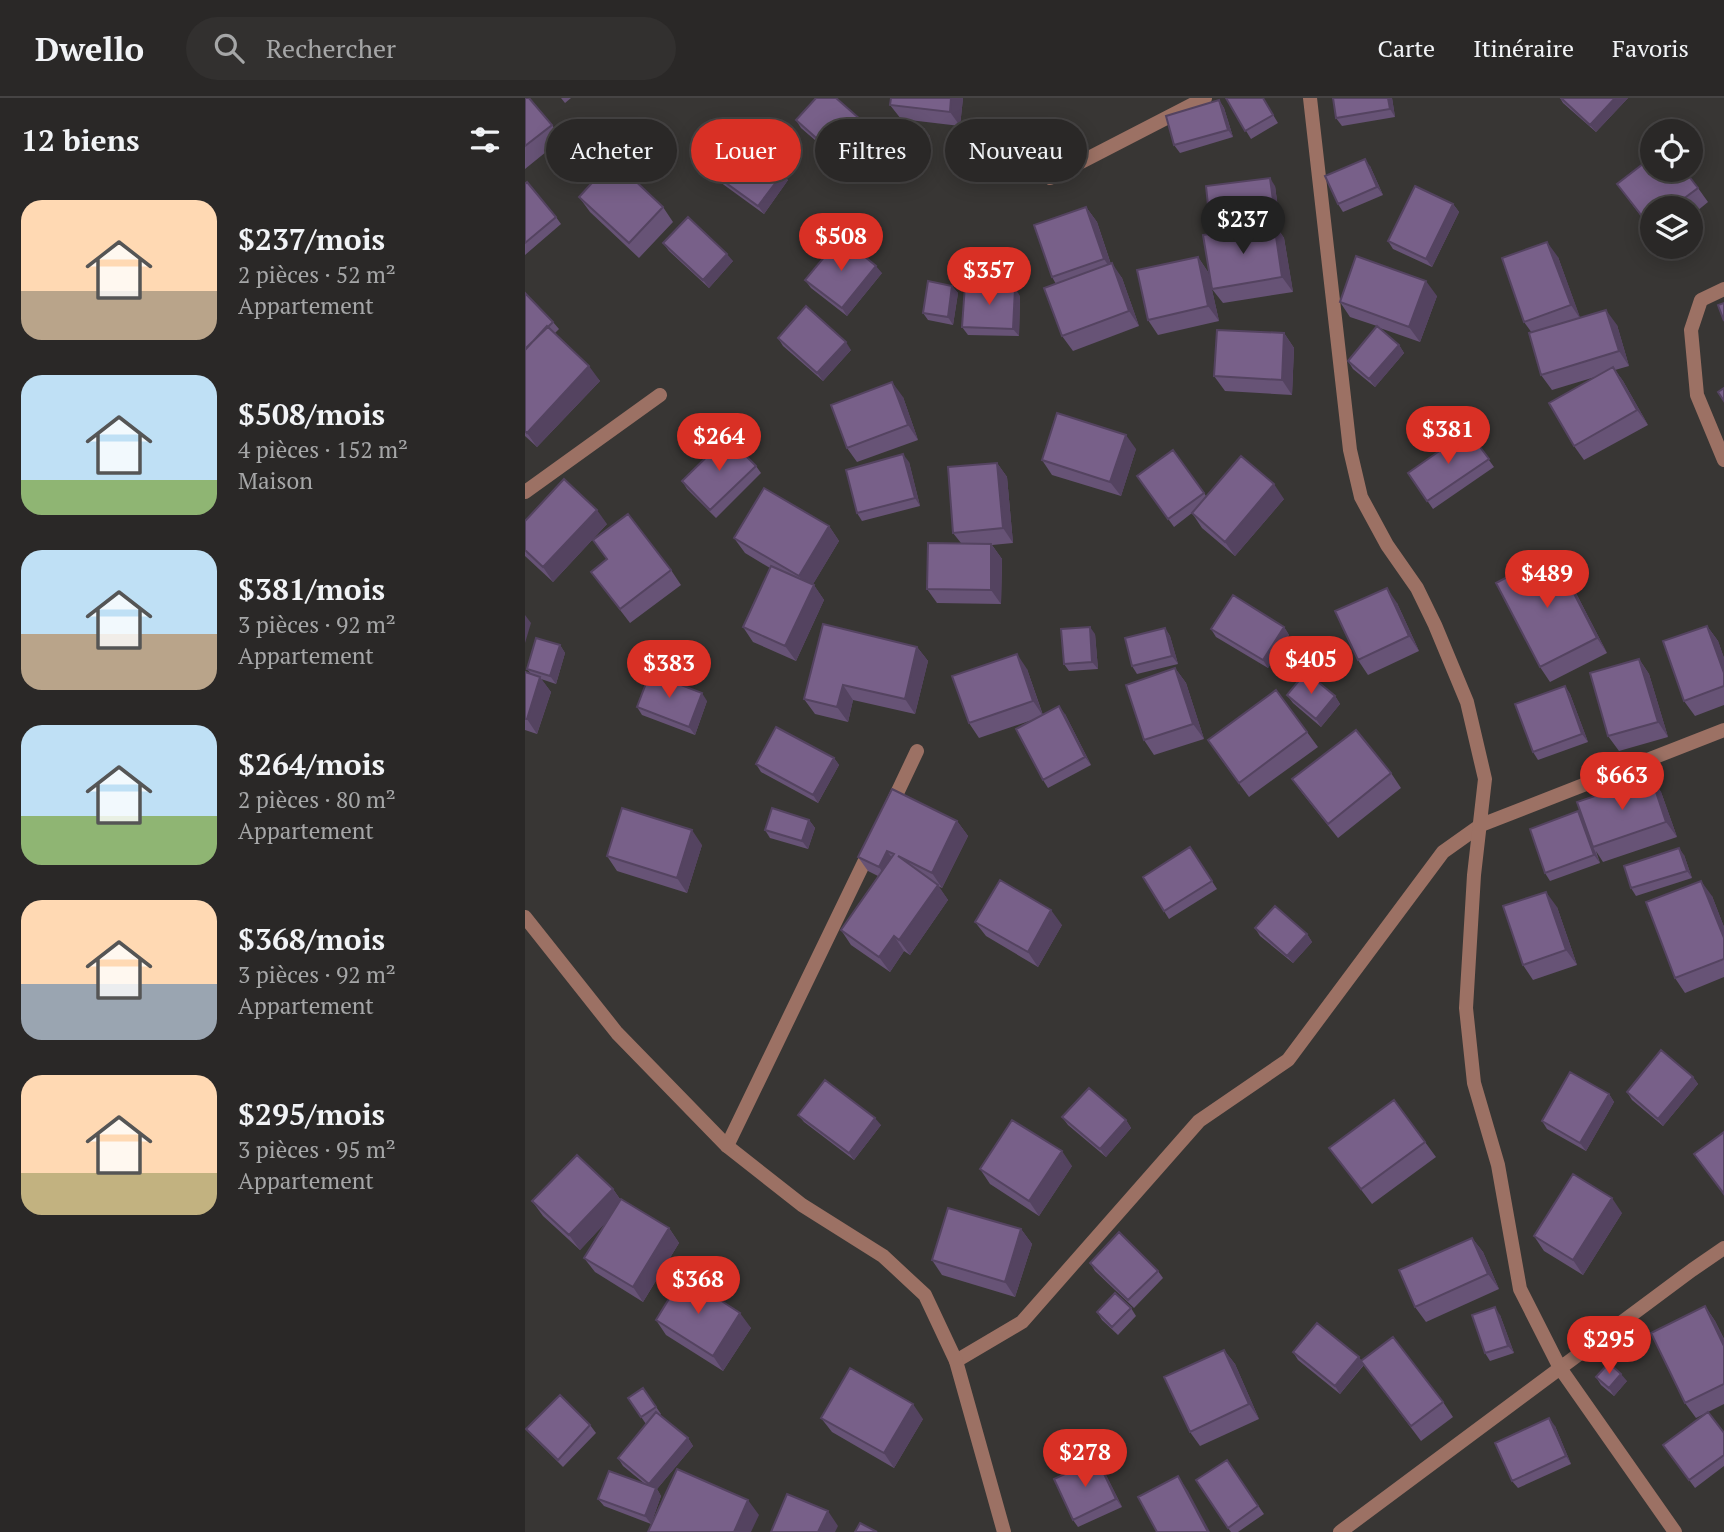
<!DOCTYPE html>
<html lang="fr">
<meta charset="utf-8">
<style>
:root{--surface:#2a2827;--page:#32302f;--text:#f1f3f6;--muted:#a5a6a7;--line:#464444;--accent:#d93025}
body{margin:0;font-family:"PT Serif",serif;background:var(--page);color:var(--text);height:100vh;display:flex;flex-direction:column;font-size:26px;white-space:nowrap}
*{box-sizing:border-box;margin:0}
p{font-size:23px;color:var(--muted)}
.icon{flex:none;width:38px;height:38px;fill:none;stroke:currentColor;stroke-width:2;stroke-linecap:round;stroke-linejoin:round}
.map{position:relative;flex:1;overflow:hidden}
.panel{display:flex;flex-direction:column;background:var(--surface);width:525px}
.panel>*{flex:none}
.hud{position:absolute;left:21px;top:21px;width:665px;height:63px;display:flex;gap:14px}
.fabs{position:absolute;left:1115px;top:21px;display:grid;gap:14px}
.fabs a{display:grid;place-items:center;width:63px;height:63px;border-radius:50%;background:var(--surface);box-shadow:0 4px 18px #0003,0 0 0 2px var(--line);font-size:35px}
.price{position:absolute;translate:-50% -60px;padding:0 16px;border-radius:24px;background:var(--accent);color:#fff;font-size:23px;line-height:46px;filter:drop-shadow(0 2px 4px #0008)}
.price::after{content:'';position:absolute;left:50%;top:42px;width:21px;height:16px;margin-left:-10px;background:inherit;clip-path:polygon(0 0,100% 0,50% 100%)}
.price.on{background:#222;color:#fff}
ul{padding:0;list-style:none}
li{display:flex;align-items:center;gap:21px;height:175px;padding:0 21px}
li span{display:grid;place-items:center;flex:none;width:196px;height:140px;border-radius:21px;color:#555}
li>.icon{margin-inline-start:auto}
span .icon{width:84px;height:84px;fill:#fffc;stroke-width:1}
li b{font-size:30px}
h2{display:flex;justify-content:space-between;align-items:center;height:84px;padding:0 21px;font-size:30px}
.chip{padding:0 24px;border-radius:32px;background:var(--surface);box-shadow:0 4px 18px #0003,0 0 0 2px var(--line);font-size:24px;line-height:63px}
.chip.on{background:var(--accent);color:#fff}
header{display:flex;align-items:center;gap:42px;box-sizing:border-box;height:98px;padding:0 35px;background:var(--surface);border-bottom:2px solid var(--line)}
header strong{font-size:33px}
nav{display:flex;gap:38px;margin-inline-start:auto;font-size:24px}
.search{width:490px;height:63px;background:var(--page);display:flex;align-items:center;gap:18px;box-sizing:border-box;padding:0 24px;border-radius:38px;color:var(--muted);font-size:26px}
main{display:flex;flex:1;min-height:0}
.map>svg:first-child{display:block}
</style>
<header>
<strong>Dwello</strong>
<div class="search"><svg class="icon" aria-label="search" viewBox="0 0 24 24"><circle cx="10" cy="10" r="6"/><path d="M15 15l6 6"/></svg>Rechercher</div>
<nav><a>Carte</a><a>Itinéraire</a><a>Favoris</a></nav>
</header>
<main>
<section class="panel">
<h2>12 biens<svg class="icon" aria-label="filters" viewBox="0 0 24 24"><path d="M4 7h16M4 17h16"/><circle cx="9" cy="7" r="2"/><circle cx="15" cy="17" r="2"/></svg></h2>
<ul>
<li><span style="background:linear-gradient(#ffd9b3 65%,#b9a48a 0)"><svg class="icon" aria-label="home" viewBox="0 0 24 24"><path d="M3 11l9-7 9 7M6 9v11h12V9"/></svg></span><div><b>$237/mois</b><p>2 pièces · 52 m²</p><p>Appartement</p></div></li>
<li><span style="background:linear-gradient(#bfe0f5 75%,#8fb573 0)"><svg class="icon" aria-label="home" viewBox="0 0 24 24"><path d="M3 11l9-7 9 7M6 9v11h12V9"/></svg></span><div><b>$508/mois</b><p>4 pièces · 152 m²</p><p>Maison</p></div></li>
<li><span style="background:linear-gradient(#bfe0f5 60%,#b9a48a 0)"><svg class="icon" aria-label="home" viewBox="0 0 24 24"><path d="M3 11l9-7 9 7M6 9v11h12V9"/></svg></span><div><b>$381/mois</b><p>3 pièces · 92 m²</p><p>Appartement</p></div></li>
<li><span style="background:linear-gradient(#bfe0f5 65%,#8fb573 0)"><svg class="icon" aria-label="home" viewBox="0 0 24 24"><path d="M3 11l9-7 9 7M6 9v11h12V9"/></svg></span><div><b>$264/mois</b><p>2 pièces · 80 m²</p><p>Appartement</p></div></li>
<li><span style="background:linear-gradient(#ffd9b3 60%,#9aa5b1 0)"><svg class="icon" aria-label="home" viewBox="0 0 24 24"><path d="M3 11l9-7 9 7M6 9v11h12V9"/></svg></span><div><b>$368/mois</b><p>3 pièces · 92 m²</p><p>Appartement</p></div></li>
<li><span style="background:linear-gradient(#ffd9b3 70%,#c2b280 0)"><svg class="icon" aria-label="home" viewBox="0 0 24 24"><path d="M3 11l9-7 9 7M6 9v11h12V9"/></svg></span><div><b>$295/mois</b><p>3 pièces · 95 m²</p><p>Appartement</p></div></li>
</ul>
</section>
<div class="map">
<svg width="1199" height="1434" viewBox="0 0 1199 1434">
<rect width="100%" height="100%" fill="#383634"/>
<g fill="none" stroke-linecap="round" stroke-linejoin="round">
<path stroke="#9c7164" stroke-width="14" d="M525,80L680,0
M0,394L135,297
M365,710L392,653
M202,1048L346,750
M431,1263L497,1224L674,1023L763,962L918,754L956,727"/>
<path stroke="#9c7164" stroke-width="14" d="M785,0L825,352L836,399L862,447L892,490L910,527L942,604L960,681L949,777L941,910L949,985L973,1067L995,1191L1035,1270L1150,1434
M1199,191L1176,202L1166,232L1172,297L1199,362
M956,727L1199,632
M0,819L92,935L202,1048L277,1107L358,1158L400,1197L431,1263L479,1434
M815,1434L1167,1172L1199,1150"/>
</g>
<path fill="#675376" d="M0,0L27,27L37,41L0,71Z
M36,0H46L40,5Z
M366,0H438L435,28L376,21L365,7Z
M701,0H738L753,25L726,41Z
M867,0L870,19L817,28L811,20Z
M1035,0H1103L1071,34L1038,5Z
M694,2L699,10L708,39L655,55L649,47Z
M271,22L344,29L349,37L321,69L276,30Z
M405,38L401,60L366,55L361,47Z
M845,68L858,97L818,114L813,106Z
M190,77L263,82L239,116L195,84Z
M0,86L31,119L36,126L0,157Z
M1092,86L1173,90L1183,104L1166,118V110H1127V133Z
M750,88L755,125H749L759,140L768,194L698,205L687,191L735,127L691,133L685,126Z
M54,99L138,109L148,124L114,160L65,114Z
M928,106L934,114L907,169L868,151L863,143Z
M561,109L572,124L586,166L597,180L614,228L548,253L537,238L531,186L527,179Z
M138,145L208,163L184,190L144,153Z
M673,159L683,174L694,223L633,237L623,222Z
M1033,159L1055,220L1092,227L1104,268L1090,272L1098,283L1123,327L1059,362L1049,348L1070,279L1027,292L1016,277L1007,235L999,224Z
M357,175L322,218L286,190L280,182Z
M427,188L433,195L428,227L403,222L398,215Z
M0,195L28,224L34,231L30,235L75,283L12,349L0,338Z
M495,198L494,238L443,237L437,229Z
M912,198L895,244L852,229L874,247L879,255L850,289L828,271L823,263L852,228L825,219L815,204Z
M759,235L769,250L767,297L700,293L689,278Z
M253,240L326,252L298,283L258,248Z
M378,299L393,342L332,364L322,350Z
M943,333L969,369L908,411L883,375Z
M611,351L596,398L527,377L517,362Z
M384,364L395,408L337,423L332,415Z
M472,365L482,379L488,445L467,447L477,461L476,506L412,505L402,491L436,445L428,435Z
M231,368L236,375L191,420L162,391L157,383Z
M612,378L679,395L681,398L759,401L710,458L677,430L667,415L649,429Z
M0,423L82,426L28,484L0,458Z
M304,428L314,443L288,486L299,502L271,563L228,544L218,529L245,470L220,455L209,440Z
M1028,455L1038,470L1082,555L1025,584L1015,569Z
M82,462L146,472L156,487L105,525L66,474Z
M872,505L894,553L843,577L833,562Z
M1182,528L1193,543L1199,560V607L1170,618L1159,603Z
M759,529L764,537L743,570L691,539L686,531Z
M640,530L645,538L653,566L612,576L607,568Z
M570,536L573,571L544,573L539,566Z
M35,547L40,555L31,586L16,581L26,594L12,636L0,632V574L6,576L2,571Z
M392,549L403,563L390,616L328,602L323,624L290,616L279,601Z
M1114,561L1124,576L1143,639L1094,653L1083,638Z
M650,570L661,585L679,641L629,657L619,642Z
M502,571L518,617L540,616L566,667L523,690L518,682L513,620L454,640L444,625Z
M1040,588L1045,596L1063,644L1013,662L1008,654Z
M762,597L810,598L815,606L796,629L768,605Z
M182,603L170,637L117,617L112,609Z
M782,634L793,649L724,699L693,657Z
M309,660L314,667L293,705L236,674L231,666Z
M866,675L876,690L813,740L778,696L767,681Z
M1126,679L1136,694L1152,739L1078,764L1071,753L1075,765L1025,783L1020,775L1053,713L1057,719Z
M284,722L290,730L283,751L245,740L240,732Z
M432,723L443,738L417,790L413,788L423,802L385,857L379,853L365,874L326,847L316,832L353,778L343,773L333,759Z
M177,747L162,795L92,773L82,758Z
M665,749L692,791L644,821L639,813Z
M1159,757L1167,780L1111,798L1106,790Z
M1187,798L1199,829V879L1160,895L1150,880Z
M1032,809L1052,867L1008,882L998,867Z
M450,824L537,827L513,869L461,838Z
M730,830L782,836L787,844L768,865L735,838Z
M1168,979L1173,986L1138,1028L1107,1002L1102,994Z
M1084,996L1089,1004L1061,1053L1022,1031L1017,1023Z
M273,1017L356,1027L329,1062L279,1024Z
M537,1019L601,1022L606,1030L581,1059L543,1027Z
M900,1044L911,1059L847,1106L804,1050Z
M547,1068L514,1118L465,1086L455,1071Z
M88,1091L95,1101L144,1130L154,1145L118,1204L70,1174L59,1160L81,1124L55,1152L18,1118L7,1103Z
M1097,1115L1058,1177L1019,1153L1009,1138Z
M496,1131L507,1146L490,1199L417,1177L407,1162Z
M947,1140L958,1154L974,1191L901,1224L890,1209Z
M565,1165L633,1173L638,1180L609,1210L570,1173Z
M203,1179L192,1200L226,1230L198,1273L141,1237L131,1222L169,1185L166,1181Z
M1180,1208L1190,1223L1199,1241V1306L1171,1320L1160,1305Z
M606,1210L611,1218L593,1237L577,1222L572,1214Z
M975,1217L989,1255L965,1263L960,1255Z
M699,1252L710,1266L734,1321L675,1348L665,1334Z
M768,1254L834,1259L836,1263L918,1304L928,1319L896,1343L839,1267L815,1296L773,1262Z
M1071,1279L1102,1283L1089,1298L1076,1287Z
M118,1290L136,1316L135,1317L163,1340L168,1348L132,1391L136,1398L126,1426L79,1408L73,1401L120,1386L98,1368L93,1360L121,1326L103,1300Z
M296,1320L398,1321L369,1370L307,1334Z
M65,1327L71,1335L38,1369L7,1338L1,1331Z
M1030,1328L1046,1366L993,1390L987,1383Z
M1199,1335V1368L1170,1390L1138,1347Z
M572,1361L577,1369L597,1409L553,1429L548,1422Z
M702,1362L739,1416L713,1434H706L703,1430Z"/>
<path fill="#544360" d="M426,0H438L435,28L425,14Z
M863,0H867L870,19L865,11Z
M1090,0H1103L1071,34L1065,27Z
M694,2L699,10L708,39L703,32Z
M344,29L349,37L321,69L315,61Z
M399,31L405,38L401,60L396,53Z
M840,61L845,68L858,97L852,89Z
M258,75L263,82L239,116L233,108Z
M745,80L750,88L755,125L750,117Z
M928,106L934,114L907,169L901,161Z
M561,109L572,124L589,176L579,161Z
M749,125L759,140L768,194L757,179Z
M1022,144L1033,159L1056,222L1046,207Z
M202,156L208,163L184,190L178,182Z
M673,159L683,174L694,223L683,208Z
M587,165L597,180L614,228L604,213Z
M351,168L357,175L322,218L317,210Z
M901,183L912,198L895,244L884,229Z
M427,188L433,195L428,227L423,219Z
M490,190L495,198L494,238L488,231Z
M1081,212L1092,227L1104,268L1094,253Z
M759,235L769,250L767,297L757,282Z
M321,244L326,252L298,283L292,275Z
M874,247L879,255L850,289L844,281Z
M64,268L75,283L12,349L2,335Z
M1088,269L1098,283L1123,327L1112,312Z
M367,284L378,299L393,342L383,327Z
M601,337L611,351L596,398L585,384Z
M378,356L384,364L395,408L390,400Z
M472,365L482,379L488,445L478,430Z
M749,386L759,401L710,458L700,444Z
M72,412L82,426L28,484L18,469Z
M304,428L314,443L284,493L274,478Z
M466,446L477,461L476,506L466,492Z
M1028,455L1038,470L1082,555L1072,540Z
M289,487L299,502L271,563L260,548Z
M862,490L872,505L894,553L884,538Z
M0,517L6,525L0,545Z
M1182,528L1193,543L1199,560V575Z
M565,529L570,536L573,571L567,564Z
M759,529L764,537L743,570L738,562Z
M640,530L645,538L653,566L647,558Z
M35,547L40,555L31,586L25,578Z
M392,549L403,563L390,616L380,601Z
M492,556L502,571L518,618L508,603Z
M1114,561L1124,576L1143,639L1133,624Z
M650,570L661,585L679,641L668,626Z
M15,579L26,594L12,636L2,621Z
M318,587L328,602L323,624L312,609Z
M1040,588L1045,596L1063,644L1057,636Z
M177,595L182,603L170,637L164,629Z
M810,598L815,606L796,629L791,621Z
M534,608L540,616L566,667L560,659Z
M309,660L314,667L293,705L288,697Z
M1126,679L1136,694L1152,739L1141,724Z
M1053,713L1059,721L1068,749L1070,753L1075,765L1069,757Z
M284,722L290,730L283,751L277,743Z
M432,723L443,738L417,790L407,775Z
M167,732L177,747L162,795L152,780Z
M1154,750L1159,757L1167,780L1162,773Z
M362,753L373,768L364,784L354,769Z
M1176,783L1187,798L1199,829V840Z
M413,787L423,802L385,857L374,842Z
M1021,794L1032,809L1052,867L1041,852Z
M526,812L537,827L513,869L503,854Z
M782,836L787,844L768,865L762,858Z
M369,838L379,853L365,874L354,859Z
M1168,979L1173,986L1138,1028L1133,1021Z
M1084,996L1089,1004L1061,1053L1055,1045Z
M350,1020L356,1027L329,1062L324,1055Z
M601,1022L606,1030L581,1059L575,1051Z
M537,1053L547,1068L514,1118L504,1103Z
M88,1091L98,1106L55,1152L44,1137Z
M1087,1100L1097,1115L1058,1177L1048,1162Z
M144,1130L154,1145L118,1204L108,1189Z
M496,1131L507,1146L490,1199L480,1184Z
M947,1140L958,1154L974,1191L963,1176Z
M198,1171L203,1179L192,1200L186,1193Z
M1180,1208L1190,1223L1199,1241V1248Z
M970,1209L975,1217L989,1255L983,1248Z
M215,1215L226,1230L198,1273L188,1258Z
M699,1252L710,1266L734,1321L724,1306Z
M834,1259L839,1266L815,1296L810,1288Z
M1096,1276L1102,1283L1089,1298L1084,1290Z
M388,1306L398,1321L369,1370L359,1355Z
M1024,1320L1030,1328L1046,1366L1041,1358Z
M163,1340L168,1348L132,1391L136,1398L126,1426L120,1418L129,1394L124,1386Z
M572,1361L577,1369L597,1409L591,1401Z
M653,1378L663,1393L685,1434H683Z
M223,1402L234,1417L226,1434H209Z
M303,1413L313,1428L310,1434H293Z"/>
<path fill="#786089" stroke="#544360" stroke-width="2" d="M0,0H4L27,27L0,48Z
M291,0H311L344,29L315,61L271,22Z
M366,0H426L425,14L365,7Z
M701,0H738L748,17L720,33Z
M808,0H863L865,11L811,20Z
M1036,0H1090L1065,27Z
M694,2L703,32L649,47L641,18Z
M364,25L399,31L396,53L361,47Z
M214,43L258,75L233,108L190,77Z
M1127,59V72H1159L1173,90L1146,110H1127V125L1124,127L1092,86Z
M840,61L852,89L813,106L800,78Z
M88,62L138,109L104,145L54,99Z
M745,80L750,117L685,126L681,88Z
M2,84L31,119L0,145V86Z
M890,88L928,106L901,161L863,143Z
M561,109L579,161L527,179L509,127Z
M163,119L202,156L178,182L138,145Z
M749,125L757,179L687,191L678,137Z
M316,139L351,168L317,210L280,182Z
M1022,144L1046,207L999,224L977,160Z
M831,158L901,183L884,229L815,204Z
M673,159L683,208L623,222L612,172Z
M587,165L604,213L537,238L519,190Z
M403,183L427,188L423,219L398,215Z
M440,187L490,190L488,231L437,229Z
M0,195L28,224L0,251Z
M1199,205V223L1193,207Z
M281,208L321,244L292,275L253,240Z
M1081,212L1094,253L1016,277L1004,235Z
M22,228L64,268L2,335L0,333V252Z
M852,228L874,247L844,281L823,263Z
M692,232L759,235L757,282L689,278Z
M1088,269L1112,312L1049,348L1024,305Z
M367,284L383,327L322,350L306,307Z
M1199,290V303L1193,294Z
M532,315L601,337L585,384L517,362Z
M943,333L964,361L902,403L883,375Z
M202,339L231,368L185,412L157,383Z
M648,352L679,395L643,421L612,378Z
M378,356L390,400L332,415L321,372Z
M716,358L749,386L700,444L667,415Z
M472,365L478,430L428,435L423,369Z
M39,381L72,412L18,469L0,452V423Z
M239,390L304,428L274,478L209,440Z
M103,416L146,472L95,511L66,474L82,461L68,442Z
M403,445L466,446V492L402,491Z
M1028,455L1072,540L1015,569L971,485Z
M246,468L289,487L260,548L218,529Z
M862,490L884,538L833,562L810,513Z
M708,497L759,529L738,562L686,531Z
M298,526L392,549L380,601L318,587L312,609L279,601Z
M1182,528L1199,575V588L1159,603L1138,543Z
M565,529L567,564L539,566L536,531Z
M640,530L647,558L607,568L600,540Z
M11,540L35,547L25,578L2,571Z
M492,556L508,603L444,625L427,578Z
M1114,561L1133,624L1083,638L1065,575Z
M650,570L668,626L619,642L601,587Z
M0,574L15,579L2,621H0Z
M781,574L810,598L791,621L762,597Z
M125,575L177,595L164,629L112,609Z
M1040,588L1057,636L1008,654L990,606Z
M751,592L782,634L714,685L683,642Z
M534,608L560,659L518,682L491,631Z
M251,629L309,660L288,697L231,666Z
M831,632L866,675L803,726L767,681Z
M1126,679L1141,724L1068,749L1052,704Z
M367,691L432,723L407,775L373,758L413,787L374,842L369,838L354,859L316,832L369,756L362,753L354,769L333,759Z
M97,710L167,732L152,780L82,758Z
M247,710L284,722L277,743L240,732Z
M1053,713L1069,757L1020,775L1005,731Z
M665,749L687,783L639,813L618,779Z
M1154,750L1162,773L1106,790L1099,768Z
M475,782L526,812L503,854L450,824Z
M1176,783L1199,840V861L1150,880L1121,804Z
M1021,794L1041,852L998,867L978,808Z
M750,808L782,836L762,858L730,830Z
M1136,952L1168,979L1133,1021L1102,994Z
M1045,974L1084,996L1055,1045L1017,1023Z
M300,982L350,1020L324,1055L273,1017Z
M564,990L601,1022L575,1051L537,1019Z
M869,1002L900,1044L836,1091L804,1050Z
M487,1022L537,1053L504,1103L455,1071Z
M1199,1034V1096L1169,1056Z
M52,1057L88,1091L44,1137L7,1103Z
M1048,1076L1087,1100L1048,1162L1009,1138Z
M96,1101L144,1130L108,1189L59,1160Z
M423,1110L496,1131L480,1184L407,1162Z
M594,1134L633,1173L603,1202L565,1165Z
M947,1140L963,1176L890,1209L874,1172Z
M177,1161L198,1171L186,1193L166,1181Z
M158,1178L215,1215L188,1258L131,1222Z
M590,1195L606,1210L587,1229L572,1214Z
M1180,1208L1199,1248V1286L1160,1305L1126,1235Z
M970,1209L983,1248L960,1255L947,1217Z
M792,1225L834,1259L810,1288L768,1254Z
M868,1239L918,1304L886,1328L836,1263Z
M699,1252L724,1306L665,1334L639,1279Z
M1084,1265L1096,1276L1084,1290L1071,1279Z
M325,1270L388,1306L359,1355L296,1320Z
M118,1290L131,1309L116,1319L103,1300Z
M35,1297L65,1327L33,1362L1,1331Z
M131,1314L163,1340L124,1386L93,1360Z
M1183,1314L1199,1335V1357L1164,1382L1138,1347Z
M1024,1320L1041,1358L987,1383L970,1345Z
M572,1361L591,1401L548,1422L529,1381Z
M702,1362L733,1408L703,1430L671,1382Z
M152,1371L223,1402L209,1434H123Z
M84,1373L131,1390L120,1418L73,1401Z
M653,1378L683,1434H632L613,1399Z
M262,1396L303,1413L293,1434H246Z
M335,1425L352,1434H330Z"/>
</svg>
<div class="fabs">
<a><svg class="icon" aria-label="locate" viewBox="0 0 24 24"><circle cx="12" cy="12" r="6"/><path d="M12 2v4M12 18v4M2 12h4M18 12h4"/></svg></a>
<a><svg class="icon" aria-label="layers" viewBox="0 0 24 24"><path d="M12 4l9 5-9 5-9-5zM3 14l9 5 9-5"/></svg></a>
</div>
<b class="price on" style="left:718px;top:158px">$237</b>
<b class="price" style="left:316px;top:175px">$508</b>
<b class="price" style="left:464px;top:209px">$357</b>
<b class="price" style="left:923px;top:368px">$381</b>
<b class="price" style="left:194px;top:375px">$264</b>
<b class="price" style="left:1022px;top:512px">$489</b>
<b class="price" style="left:786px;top:598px">$405</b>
<b class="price" style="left:144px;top:602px">$383</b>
<b class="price" style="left:1097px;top:714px">$663</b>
<b class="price" style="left:173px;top:1218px">$368</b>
<b class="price" style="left:1084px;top:1278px">$295</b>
<b class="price" style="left:560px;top:1391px">$278</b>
<div class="hud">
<a class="chip">Acheter</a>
<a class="chip on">Louer</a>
<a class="chip">Filtres</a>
<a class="chip">Nouveau</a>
</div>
</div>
</main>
